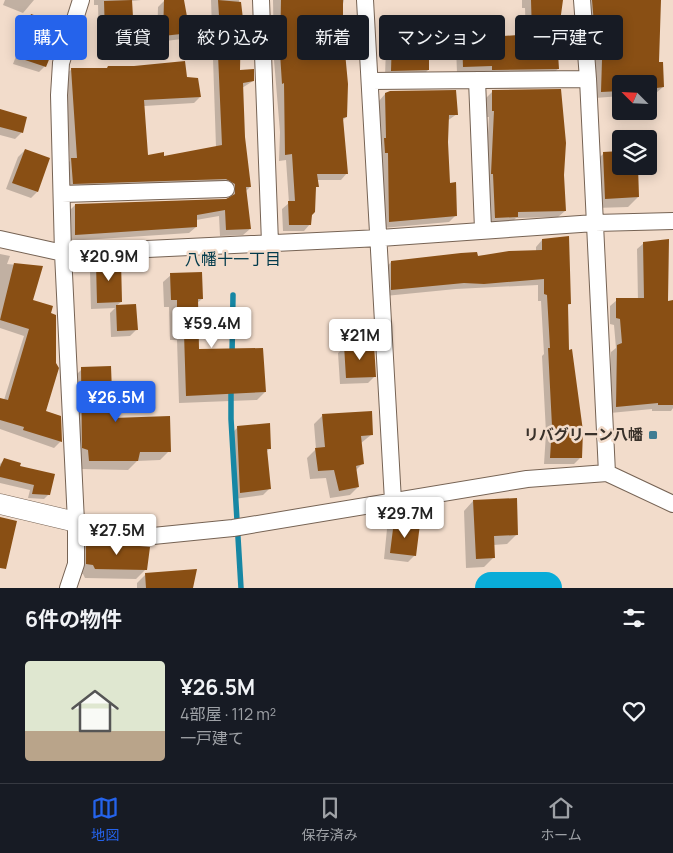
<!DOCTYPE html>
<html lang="ja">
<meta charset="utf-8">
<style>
:root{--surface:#171b24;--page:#242831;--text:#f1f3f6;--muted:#9ea1a6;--line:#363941;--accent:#2563eb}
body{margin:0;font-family:Manrope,"Noto Sans JP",sans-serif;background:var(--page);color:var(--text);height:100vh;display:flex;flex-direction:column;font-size:19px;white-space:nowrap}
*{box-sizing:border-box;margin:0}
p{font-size:16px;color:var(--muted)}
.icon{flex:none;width:28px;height:28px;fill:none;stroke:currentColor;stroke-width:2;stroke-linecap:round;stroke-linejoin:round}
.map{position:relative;height:588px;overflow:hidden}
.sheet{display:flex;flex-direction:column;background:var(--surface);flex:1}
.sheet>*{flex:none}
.top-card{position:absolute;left:15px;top:15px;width:644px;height:45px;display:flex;gap:10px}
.needle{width:32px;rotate:294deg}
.fabs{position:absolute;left:612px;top:75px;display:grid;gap:10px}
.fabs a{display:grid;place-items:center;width:45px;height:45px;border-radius:5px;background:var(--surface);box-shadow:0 2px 12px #0003;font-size:25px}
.price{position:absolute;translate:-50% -42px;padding:0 11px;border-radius:5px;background:#fff;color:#222;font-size:16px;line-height:32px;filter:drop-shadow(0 1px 2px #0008)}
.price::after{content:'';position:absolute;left:50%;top:30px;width:15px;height:11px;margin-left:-8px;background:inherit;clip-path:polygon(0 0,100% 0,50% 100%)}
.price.on{background:var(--accent);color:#fff}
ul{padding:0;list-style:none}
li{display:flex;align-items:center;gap:15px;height:125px;padding:0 25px}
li+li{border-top:1px solid var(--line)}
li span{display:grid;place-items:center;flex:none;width:140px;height:100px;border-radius:5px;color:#555}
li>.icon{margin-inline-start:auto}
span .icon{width:60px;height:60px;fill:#fffc;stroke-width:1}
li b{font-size:21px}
h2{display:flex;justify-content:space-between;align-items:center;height:60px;padding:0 25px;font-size:21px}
.tag{padding:0 18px;border-radius:5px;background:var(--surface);box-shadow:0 2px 12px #0003;font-size:18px;line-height:45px}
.tag.on{background:var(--accent);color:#fff}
.dock{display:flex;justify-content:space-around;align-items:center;height:70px;border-top:1px solid var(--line);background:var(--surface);font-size:14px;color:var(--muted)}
.dock a{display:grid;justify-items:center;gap:2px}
.dock .on{color:var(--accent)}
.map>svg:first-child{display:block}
</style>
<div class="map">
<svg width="673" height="588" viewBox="0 0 673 588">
<rect width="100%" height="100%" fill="#f2dccb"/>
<path fill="#0003" d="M5,0H34L23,13L3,5Z
M94,0H141L131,1L132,33L126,40L99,41L98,5H94Z
M165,0H183L188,32L182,39L157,42L158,7Z
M211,0H239L241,18L239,20L238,71L253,81L242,88L244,137L250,187L246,191L250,229L243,235L220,236L219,216L196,220V227L189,233L69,241V211L75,205L229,199L228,190H67L65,166L70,161L65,75L72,69L185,79L200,97L194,103L144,106L147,157H162L216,147Z
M273,0H344L342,8L346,117L342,121L347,173L341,180H317L310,224L304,231H283L282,209L289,203L286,160L279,161L280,132L274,60Z
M522,0H561L559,21L555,25L558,69L551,75L486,76V72L457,73L456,47L463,40L526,36L525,8H522Z
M581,0H660L658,63L663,87L656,93L649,94V84H621V96L595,98L596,65L590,66Z
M31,15L50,45L45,66L39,72L13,64L23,38L20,37L25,22Z
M393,39L428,70L422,76L385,77L386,46Z
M493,91L563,175L565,211L558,217L516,218L511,223L489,224L485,180L489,117H486V98Z
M385,94L457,114L447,121L449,185L456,215L449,222L383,228L379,101Z
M0,111L22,132L15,139L0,135Z
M25,150L37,192L31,198L6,189L18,157Z
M621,152V166L638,197L628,207L595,208L594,163L604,153Z
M542,240L570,304L567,306L568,351L580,458L574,464H544L546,433L542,356L544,354L541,301H538V285L456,289L385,296V269L391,262L536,252V247Z
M644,243L667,302L673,301V408L671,411H652V409L610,413L611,352L616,348L614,325L610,324V306L617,300H638L637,249Z
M0,254L10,256L7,264L41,267L32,300L50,314L55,364L44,412L61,441L54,448L0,429V399L4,400L24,336L0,328Z
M96,264L121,302L116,306L136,330L130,336L111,337L110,313L115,308L91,309L90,270Z
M171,275L202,299L197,303L198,351L265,392L257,400L179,403L177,340H170L169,307H164L163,282Z
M345,347L375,376L368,383L340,384L338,353Z
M82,369L112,420L169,451L160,460L137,461L128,470L80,469L73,378Z
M323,415L371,435L361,443L363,463L355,471L358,487L350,495L330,498L326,478L310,479L307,458L316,449L314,424Z
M238,427L269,449L266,452L270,488L263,495L234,499L231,434Z
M4,460L49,494L44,499L28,498L30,490L0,483V464Z
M473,501L517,534L507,544L493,545L494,557L484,567L466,568L464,511Z
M394,522L415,555L408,562L384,559L387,529Z
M86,542L146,569L136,579L85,578L83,574H77V552Z
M146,574L192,588H137V583Z"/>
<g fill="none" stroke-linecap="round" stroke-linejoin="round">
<path stroke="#1787a4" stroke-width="5.5" d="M232,356L233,295
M231,387V419L241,588"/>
<path stroke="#09acd8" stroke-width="32" d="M491,588H546"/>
</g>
<path fill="#894f14" d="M132,0L134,34L105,35L104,1Z
M164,0H184L190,33L163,36Z
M218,0L241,2L243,19H241L240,70L254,69V81L243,83L245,137L251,187H246L251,229L226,230L225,210L197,215V227L75,235V204L226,199L235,194V184L226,179L73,184L71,158H77L71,68H107L108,66H134L185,61L187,77L198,78L201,97L144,100L148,155L164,152V156L222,145L217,32L220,31Z
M281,0H343V31L348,84L347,117L343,118L348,174H317L319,187H316L315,212L312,215L311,225H289L288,201H295L292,154L285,155L284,83L282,84L280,53Z
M531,0H563L560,22H556L559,69L492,70V66L463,67L462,39L532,34Z
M592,0H661L659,62H663L664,87L649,89V84H621V91L601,92L602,60H597Z
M31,14L59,24L51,44L55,45L46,67L19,58L29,31L26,30Z
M392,38H429V70L391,71Z
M561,89L566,143L564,175L566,211L518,212V217L495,218L493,174H491L494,111H492V90Z
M456,90L458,115H449L448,142L450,183L456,182L457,216L389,222L388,153H385L384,138H386L385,93L390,91Z
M0,109L27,117L23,133L0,127Z
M25,149L50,158L38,192L12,183Z
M621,151V166H638L639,197L605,199L603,152Z
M569,236L571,304H568L569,350L572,349L579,401L583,431L582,458H550L552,426L548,348H550L547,295L544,294V279L484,284L464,283L391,290V261L461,253L477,252L478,256L509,251L542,250V239Z
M669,239L668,301L673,300V405H658V403L616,407L617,345L622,343L620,319L616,318V298H644L643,242Z
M121,260L122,302L97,303L96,263Z
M14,263L43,266L33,300L53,306L51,313L56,315V363L59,368L46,411L61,416L62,442L23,430L24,427L0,420V398L8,400L29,329L0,320Z
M202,272L203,299H198L199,349L263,348L266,392L186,396L184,333H177V300H171L170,273Z
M136,304L138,330L117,331L116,305Z
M374,344L376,377L346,378L344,345Z
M111,366L113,418L170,416L171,452H140L138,461H89L88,450L82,448L81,367Z
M372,411L373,435L361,436L364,464L356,466L359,487L339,491L334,470L318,471L315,448L325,447L322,414Z
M270,423L271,449H267L271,489L240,493L237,426Z
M4,458L21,463L20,466L55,474L50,495L32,494L34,485L0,477V467Z
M517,498L518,535L494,536L495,558L476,559L473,500Z
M0,517L17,521L6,569L0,568Z
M394,521L420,524L416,556L390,553Z
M86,541L150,547L147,570L95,569L93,565L86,564Z
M197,569L193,588H146L145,573Z"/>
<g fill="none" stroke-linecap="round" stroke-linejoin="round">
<defs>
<path id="minor" d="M261,0L270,243
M365,0L393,501
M582,0L588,79L607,473
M477,80L483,229
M371,81L588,79
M62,194L226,189
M0,239L63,253L380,238L595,223L673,221
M76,522L92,529L143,537L233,528L527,479L607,473L673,504
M68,588L76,564V522L63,253L59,95L61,63L81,0"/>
<path id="tertiary" d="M0,504L76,522"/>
</defs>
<use href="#minor" stroke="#766354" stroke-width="18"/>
<use href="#tertiary" stroke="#766354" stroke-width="21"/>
<use href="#minor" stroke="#fff" stroke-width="16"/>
<use href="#tertiary" stroke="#fff" stroke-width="20"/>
</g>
<rect fill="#407d93" stroke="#f2dccb" stroke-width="2" x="648" y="430" width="10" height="10" rx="2.5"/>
<g text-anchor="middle" stroke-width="5" stroke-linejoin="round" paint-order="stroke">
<g font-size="15" font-weight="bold" fill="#39312a" stroke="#f2dccb" text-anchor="end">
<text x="643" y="440">リバグリーン八幡</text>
</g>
<g font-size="16" fill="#023a4b" stroke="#f2dccb">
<text x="233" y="265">八幡十一丁目</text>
</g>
</g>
</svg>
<div class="fabs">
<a><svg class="needle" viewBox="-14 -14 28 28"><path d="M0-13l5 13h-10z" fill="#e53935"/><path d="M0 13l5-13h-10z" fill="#9ea1a6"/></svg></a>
<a><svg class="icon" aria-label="layers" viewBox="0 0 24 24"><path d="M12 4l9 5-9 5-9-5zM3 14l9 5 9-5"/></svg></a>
</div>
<b class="price" style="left:109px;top:282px">¥20.9M</b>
<b class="price" style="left:212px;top:349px">¥59.4M</b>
<b class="price" style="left:360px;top:361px">¥21M</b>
<b class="price on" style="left:116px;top:423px">¥26.5M</b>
<b class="price" style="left:405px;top:539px">¥29.7M</b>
<b class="price" style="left:117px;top:556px">¥27.5M</b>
<div class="top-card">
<a class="tag on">購入</a>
<a class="tag">賃貸</a>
<a class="tag">絞り込み</a>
<a class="tag">新着</a>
<a class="tag">マンション</a>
<a class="tag">一戸建て</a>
</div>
</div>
<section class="sheet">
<h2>6件の物件<svg class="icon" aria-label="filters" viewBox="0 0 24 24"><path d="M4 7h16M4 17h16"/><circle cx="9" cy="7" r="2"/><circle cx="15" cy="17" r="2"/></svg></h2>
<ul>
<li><span style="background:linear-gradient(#dfe7d0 70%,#b9a48a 0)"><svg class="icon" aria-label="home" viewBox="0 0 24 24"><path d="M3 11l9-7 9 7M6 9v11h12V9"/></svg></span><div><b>¥26.5M</b><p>4部屋 · 112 m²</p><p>一戸建て</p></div><svg class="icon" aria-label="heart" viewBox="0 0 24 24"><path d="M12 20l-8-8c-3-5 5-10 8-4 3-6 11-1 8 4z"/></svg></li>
</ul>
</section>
<nav class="dock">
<a class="on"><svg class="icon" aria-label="map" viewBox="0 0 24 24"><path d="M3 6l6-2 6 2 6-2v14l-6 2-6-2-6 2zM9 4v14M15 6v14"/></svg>地図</a>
<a><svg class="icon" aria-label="saved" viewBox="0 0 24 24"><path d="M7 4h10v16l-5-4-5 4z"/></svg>保存済み</a>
<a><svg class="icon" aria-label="home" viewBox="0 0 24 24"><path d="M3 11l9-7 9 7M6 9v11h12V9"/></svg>ホーム</a>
</nav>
